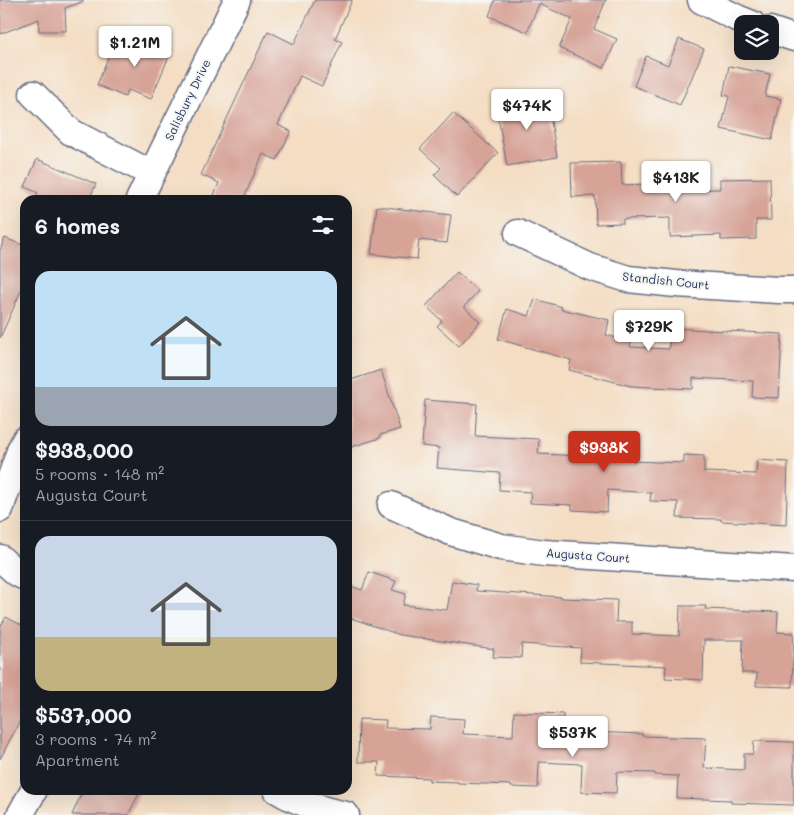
<!DOCTYPE html>
<meta charset="utf-8">
<style>
:root{--surface:#171b24;--page:#20242c;--text:#f1f3f6;--muted:#9ea1a6;--line:#363941;--accent:#c8321e}
body{margin:0;font-family:Mali,sans-serif;background:var(--page);color:var(--text);height:100vh;display:flex;flex-direction:column;font-size:19px;white-space:nowrap}
*{box-sizing:border-box;margin:0}
p{font-size:16px;color:var(--muted)}
.icon{flex:none;width:28px;height:28px;fill:none;stroke:currentColor;stroke-width:2;stroke-linecap:round;stroke-linejoin:round}
.map{position:relative;flex:1;overflow:hidden}
.panel{position:absolute;left:20px;top:195px;width:332px;height:600px;display:flex;flex-direction:column;background:var(--surface);border-radius:15px;box-shadow:0 5px 20px #0002}
.panel>*{flex:none}
.controls{position:absolute;left:734px;top:15px;display:grid;gap:10px}
.controls a{display:grid;place-items:center;width:45px;height:45px;border-radius:10px;background:var(--surface);box-shadow:0 5px 20px #0002;font-size:25px}
.price{position:absolute;translate:-50% -42px;padding:0 11px;border-radius:5px;background:#fff;color:#222;font-size:16px;line-height:32px;filter:drop-shadow(0 1px 2px #0008)}
.price::after{content:'';position:absolute;left:50%;top:30px;width:15px;height:11px;margin-left:-8px;background:inherit;clip-path:polygon(0 0,100% 0,50% 100%)}
.price.on{background:var(--accent);color:#fff}
ul{padding:0;list-style:none}
li{display:grid;align-content:center;gap:10px;height:265px;padding:0 15px}
li+li{border-top:1px solid var(--line)}
li span{display:grid;place-items:center;height:155px;border-radius:15px;color:#555}
li>.icon{margin-inline-start:auto}
span .icon{width:90px;height:90px;fill:#fffc;stroke-width:1}
li b{font-size:21px}
h2{display:flex;justify-content:space-between;align-items:center;height:60px;padding:0 15px;font-size:21px}
.map>svg:first-child{display:block}
</style>
<div class="map">
<svg width="794" height="815" viewBox="0 0 794 815">
<rect width="100%" height="100%" fill="#f6f6f2"/>
<filter id="ink" filterUnits="userSpaceOnUse"><feTurbulence type="fractalNoise" baseFrequency=".02" numOctaves="2"/><feDisplacementMap in="SourceGraphic" scale="10" xChannelSelector="R" yChannelSelector="G"/><feConvolveMatrix kernelMatrix="1 2 1 2 8 2 1 2 1" color-interpolation-filters="sRGB"/></filter>
<filter id="wash" filterUnits="userSpaceOnUse"><feTurbulence type="fractalNoise" baseFrequency=".0096" numOctaves="4" result="noise"/><feDisplacementMap in="SourceGraphic" scale="20" xChannelSelector="R" yChannelSelector="G"/><feGaussianBlur stdDeviation="1.12" result="paint"/><feColorMatrix in="noise" values="0 0 0 0 0 0 0 0 0 0 0 0 0 0 0 0 0 1.4 0 .05"/><feComposite in="paint" operator="in"/></filter>
<g filter="url(#wash)">
<rect width="100%" height="100%" fill="#f4ddc2"/>
<g id="blocks">
<path fill="#d7a397" d="M0,0H83L84,1L65,8L66,31H39V19L0,34Z
M315,0H352L335,39L342,42L322,86L300,76L278,125L291,131L277,160L263,154L243,200H212L219,183L201,175L223,127L268,31L294,44Z
M495,0H606L594,29L617,39L604,68L559,48L572,19L539,4L527,32L489,16Z
M142,37L172,49L151,99L128,90L125,97L97,85L115,40L138,49Z
M679,39L704,49L680,105L634,86L646,56L668,65Z
M729,66L770,74L765,96L781,99L772,140L721,129L729,96L723,95Z
M547,97L557,157L507,166L496,106Z
M453,113L498,153L457,197L434,175L441,168L420,149Z
M37,159L96,184L89,200H35L38,193L25,187Z
M621,162L622,185L672,183V190L720,189V179L770,178L771,220H756V239L721,240V235L670,237V218L623,219V223L596,224L595,196L572,197L571,163Z
M377,206L451,215L447,243L419,240L417,259L371,254Z
M5,238L25,246V282L0,338V250Z
M457,272L478,291L464,307L480,322L459,346L437,326L442,321L426,306Z
M535,299L562,307L561,309L609,320L606,335L631,342L630,347L669,349L670,328L782,334L779,398L752,397L753,381L693,378V389L631,386L569,370L571,360L498,339L507,309L529,316Z
M381,370L400,429L380,435V438L348,448V381Z
M425,400L477,404L475,436L539,439L538,454L584,456L585,450L634,453L633,461L684,463V455L704,456V472L756,474L757,460L788,462L786,525L721,521V519L677,518L678,502L650,501L651,493L608,490L607,512L572,510V505L530,503L531,492L499,490L500,473L437,468L439,448L422,446Z
M369,572L396,581L392,590L406,594L403,605L447,610L452,581L477,585L476,591L562,597V598L617,600L616,622H632V634L679,636L680,606H706L705,609L778,612L777,632L794,633L792,687L756,686L757,673H742L743,640H704L703,680L665,678L666,666L580,662L581,648L522,644L521,658L493,657L494,649L400,635L348,617V585L362,590Z
M6,617L25,627V711L0,759V628Z
M514,712L563,714V731L642,734V736L706,738L704,768L744,770V754H753L754,741L794,742V805L731,803V800L677,798L678,776L655,775V773L617,772L616,793L581,792L582,764L539,762L538,788L511,787V785L458,783V782L429,781V778L378,776L379,762H358L359,719L386,720L385,728L430,729L431,717L464,719L463,734L513,736Z
M83,790H141L128,815H72Z"/>
</g>
</g>
<g filter="url(#ink)">
<use href="#blocks" fill-opacity="0" stroke="#676c81" stroke-width="1"/>
<g fill="none" stroke-linecap="round" stroke-linejoin="round">
<defs>
<path id="minor" d="M701,0L737,18L752,24
M770,30L794,38
M33,94L71,132L152,174
M139,200L237,0
M518,233L590,267L628,279L676,284L779,290H794
M391,505L451,532L501,547L544,553L794,569
M0,509L21,448L25,440
M0,558L17,573L25,577
M277,790C298,803 322,810 346,815
M20,815L34,790"/>
</defs>
<use href="#minor" stroke="#676c81" stroke-width="29"/>
<use href="#minor" stroke="#fff" stroke-width="26"/>
</g>
</g>
<g text-anchor="middle" stroke-width="4" stroke-linejoin="round" paint-order="stroke">
<g font-size="12" fill="#1b2f5e" stroke="#f6f6f2">
<text transform="translate(188 100) rotate(-64)" y="4">Salisbury Drive</text>
<text transform="translate(666 281) rotate(6)" y="4">Standish Court</text>
<text transform="translate(588 556) rotate(4)" y="4">Augusta Court</text>
</g>
</g>
</svg>
<div class="controls">
<a><svg class="icon" aria-label="layers" viewBox="0 0 24 24"><path d="M12 4l9 5-9 5-9-5zM3 14l9 5 9-5"/></svg></a>
</div>
<b class="price" style="left:135px;top:68px">$1.21M</b>
<b class="price" style="left:527px;top:131px">$474K</b>
<b class="price" style="left:676px;top:203px">$413K</b>
<b class="price" style="left:649px;top:352px">$729K</b>
<b class="price on" style="left:604px;top:473px">$938K</b>
<b class="price" style="left:573px;top:758px">$537K</b>
<section class="panel">
<h2>6 homes<svg class="icon" aria-label="filters" viewBox="0 0 24 24"><path d="M4 7h16M4 17h16"/><circle cx="9" cy="7" r="2"/><circle cx="15" cy="17" r="2"/></svg></h2>
<ul>
<li><span style="background:linear-gradient(#bfe0f5 75%,#9aa5b1 0)"><svg class="icon" aria-label="home" viewBox="0 0 24 24"><path d="M3 11l9-7 9 7M6 9v11h12V9"/></svg></span><div><b>$938,000</b><p>5 rooms · 148 m²</p><p>Augusta Court</p></div></li>
<li><span style="background:linear-gradient(#c9d6e8 65%,#c2b280 0)"><svg class="icon" aria-label="home" viewBox="0 0 24 24"><path d="M3 11l9-7 9 7M6 9v11h12V9"/></svg></span><div><b>$537,000</b><p>3 rooms · 74 m²</p><p>Apartment</p></div></li>
</ul>
</section>
</div>
